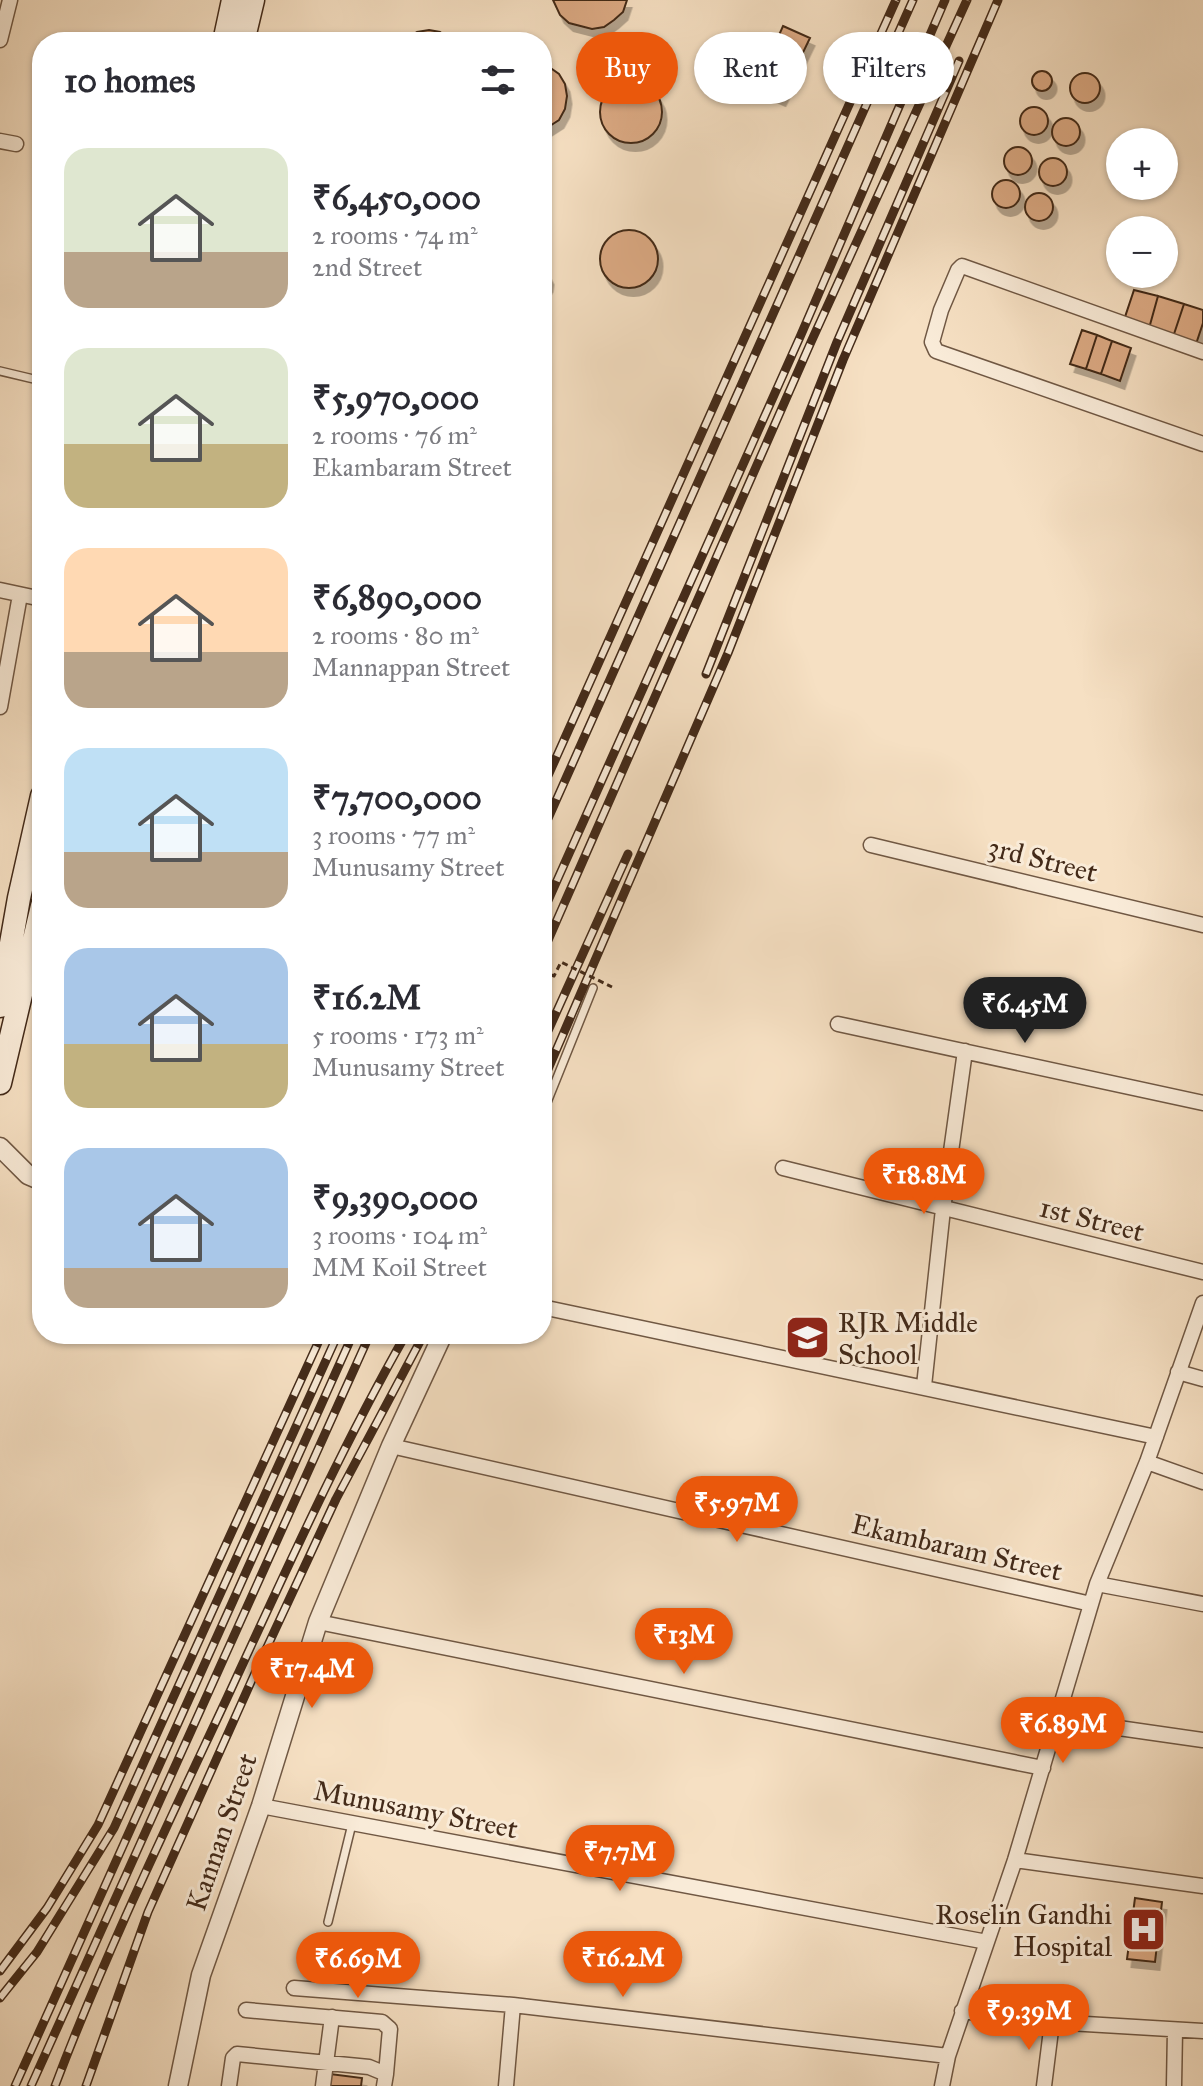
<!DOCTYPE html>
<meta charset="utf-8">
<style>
:root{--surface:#fff;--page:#f7f7f7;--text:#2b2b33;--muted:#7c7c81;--accent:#ea580c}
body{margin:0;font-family:"IM FELL Great Primer",serif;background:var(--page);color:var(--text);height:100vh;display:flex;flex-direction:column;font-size:30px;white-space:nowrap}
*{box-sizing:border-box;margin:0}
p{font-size:26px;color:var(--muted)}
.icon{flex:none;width:44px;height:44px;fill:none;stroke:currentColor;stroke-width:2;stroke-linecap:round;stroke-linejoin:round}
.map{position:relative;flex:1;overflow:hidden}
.details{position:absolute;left:32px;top:32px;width:520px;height:1312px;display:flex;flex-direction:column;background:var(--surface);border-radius:32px;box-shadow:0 2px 6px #0004}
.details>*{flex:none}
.banner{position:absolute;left:576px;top:32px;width:506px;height:72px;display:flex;gap:16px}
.tools{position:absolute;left:1106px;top:128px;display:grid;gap:16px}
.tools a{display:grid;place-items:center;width:72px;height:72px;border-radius:50%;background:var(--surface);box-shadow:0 2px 6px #0004;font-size:40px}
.price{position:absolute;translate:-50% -68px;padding:0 18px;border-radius:28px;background:var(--accent);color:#fff;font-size:26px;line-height:52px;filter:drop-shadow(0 2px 4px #0008)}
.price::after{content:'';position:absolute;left:50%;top:48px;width:24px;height:18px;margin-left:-12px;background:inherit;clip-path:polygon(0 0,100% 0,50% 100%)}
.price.on{background:#222;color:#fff}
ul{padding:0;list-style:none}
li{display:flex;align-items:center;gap:24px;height:200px;padding:0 32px}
li span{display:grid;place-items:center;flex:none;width:224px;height:160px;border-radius:24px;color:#555}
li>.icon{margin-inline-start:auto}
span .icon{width:96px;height:96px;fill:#fffc;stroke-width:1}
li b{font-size:34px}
h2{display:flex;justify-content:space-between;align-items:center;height:96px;padding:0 32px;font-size:34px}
.pill{padding:0 28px;border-radius:36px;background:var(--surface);box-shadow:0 2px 6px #0004;font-size:28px;line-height:72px}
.pill.on{background:var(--accent);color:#fff}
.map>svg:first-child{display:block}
</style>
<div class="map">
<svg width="1203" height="2086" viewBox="0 0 1203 2086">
<defs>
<filter id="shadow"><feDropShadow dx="4.5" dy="8" stdDeviation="0" flood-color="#0004"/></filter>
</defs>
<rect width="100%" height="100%" fill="#f6e0c3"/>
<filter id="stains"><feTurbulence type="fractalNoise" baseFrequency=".0025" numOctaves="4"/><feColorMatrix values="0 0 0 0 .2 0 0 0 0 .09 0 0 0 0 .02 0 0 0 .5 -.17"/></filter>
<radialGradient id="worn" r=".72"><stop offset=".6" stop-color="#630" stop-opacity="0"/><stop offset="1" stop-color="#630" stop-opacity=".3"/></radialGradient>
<path fill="#dcaa84" stroke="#432a19" stroke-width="2" filter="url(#shadow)" d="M553,0H627L623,12L614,20L604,27L592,29L569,23L560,15Z
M783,26L810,38L781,98L756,87Z
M429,30L440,32L452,42H402L417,32Z
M542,62L559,74L565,84L567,96L565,109L559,120L542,131Z
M1032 81a10 10 0 1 1 20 0a10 10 0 1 1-20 0Z
M1070 88a15 15 0 1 1 30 0a15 15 0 1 1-30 0Z
M600 112a31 31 0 1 1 62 0a31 31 0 1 1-62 0Z
M1020 121a14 14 0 1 1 28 0a14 14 0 1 1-28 0Z
M1052 132a14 14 0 1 1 28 0a14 14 0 1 1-28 0Z
M1004 161a14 14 0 1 1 28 0a14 14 0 1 1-28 0Z
M1039 172a14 14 0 1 1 28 0a14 14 0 1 1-28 0Z
M992 194a14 14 0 1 1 28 0a14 14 0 1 1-28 0Z
M1025 207a14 14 0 1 1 28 0a14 14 0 1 1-28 0Z
M600 259a29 29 0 1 1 58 0a29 29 0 1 1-58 0Z
M542,263L549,277L548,284L542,294Z
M1134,290L1158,296L1148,332L1123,323Z
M1158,296L1184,304L1172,340L1148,332Z
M1184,304L1203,310V323L1195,347L1172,340Z
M1082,330L1097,335L1086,369L1070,364Z
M1097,335L1112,341L1101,374L1086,369Z
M1112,341L1131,348L1120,381L1101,374Z
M1135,1898L1162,1902L1155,1962L1127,1959Z
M330,2074L362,2078L361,2086H330Z"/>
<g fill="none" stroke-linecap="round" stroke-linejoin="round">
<defs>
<path id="service" d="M0,371L42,381
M542,1115L593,988
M328,1922L352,1824"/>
<path id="minor" d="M0,40L10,0
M0,141L16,144
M1203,352L962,266L958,270L941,310L932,342L936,351L1203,444
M0,590L42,599
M0,707L20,595
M871,845L1203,925
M838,1024L1203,1103
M783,1168L1203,1272
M542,1307L1156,1437
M1178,1372L1203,1379
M924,1386L943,1209L965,1051
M391,1446L1091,1604
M1147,1462L1203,1482
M1097,1584L1203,1604
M318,1622L1043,1768
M1056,1719L1203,1740
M261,1806L987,1942
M1015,1860L1203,1886
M294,1988L513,2005L948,2056
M246,2010L382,2022L390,2029L386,2074
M962,2011L1052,2022L1203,2031
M229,2086L233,2058L237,2054L369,2067L386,2074L384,2086
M323,2086L332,2017
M506,2086L513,2005
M942,2086L948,2056L1015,1860L1097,1584L1147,1462L1203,1303
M1044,2086L1052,2022
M1174,2086L1175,2030"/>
<path id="tertiary" d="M0,1147L28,1175L42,1181
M178,2086L201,1975L261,1806L318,1622L391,1446L443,1334"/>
<path id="secondary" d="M224,42L233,0
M243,42L253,0
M0,1006L19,898L42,796
M0,1083L42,906"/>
</defs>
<use href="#service" stroke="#705844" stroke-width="10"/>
<use href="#minor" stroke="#705844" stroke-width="17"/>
<use href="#tertiary" stroke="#705844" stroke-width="21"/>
<use href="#secondary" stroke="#432a19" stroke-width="25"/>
<use href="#service" stroke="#f9ebd8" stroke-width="7"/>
<use href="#minor" stroke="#f9ebd8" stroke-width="14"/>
<use href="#tertiary" stroke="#f9ebd8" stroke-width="18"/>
<use href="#secondary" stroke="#f9ebd8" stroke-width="22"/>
<defs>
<path id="rail" d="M706,674L837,342L959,61
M542,789L896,0
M542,832L913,0
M542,914L800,337L945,0
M542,954L811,342L967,0
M542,1044L628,854
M542,1083L728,653L843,360L998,0
M0,1971L47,1908L98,1825L322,1334
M0,1998L37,1952L114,1828L338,1334
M15,2086L353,1334
M31,2086L370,1334
M55,2086C105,1954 167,1826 227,1698C284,1575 339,1452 406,1334
M86,2086L148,1912L255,1673L336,1499L424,1334"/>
</defs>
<use href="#rail" stroke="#432a19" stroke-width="9"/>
<use href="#rail" stroke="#f9ebd8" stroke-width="6" stroke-dasharray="18" stroke-linecap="butt"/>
<path stroke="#432a19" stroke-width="3" stroke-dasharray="6 4" stroke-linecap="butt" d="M542,971L554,976L561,962L612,987"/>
</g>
<defs>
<symbol id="school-square" viewBox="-11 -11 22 22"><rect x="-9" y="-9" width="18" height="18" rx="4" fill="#8f2418" stroke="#f9ebd8"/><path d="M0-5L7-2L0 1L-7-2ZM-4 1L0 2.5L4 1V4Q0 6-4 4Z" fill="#fff"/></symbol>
<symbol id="hospital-square" viewBox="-11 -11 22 22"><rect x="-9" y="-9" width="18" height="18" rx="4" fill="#8f2418" stroke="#f9ebd8"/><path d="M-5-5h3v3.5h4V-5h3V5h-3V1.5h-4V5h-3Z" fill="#fff"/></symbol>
</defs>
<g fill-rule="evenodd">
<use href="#school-square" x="782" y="1312" width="51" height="51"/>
<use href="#hospital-square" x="1118" y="1904" width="51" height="51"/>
</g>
<g text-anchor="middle" stroke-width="6" stroke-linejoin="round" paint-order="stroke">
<g font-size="28" fill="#432a19" stroke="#f9ebd8">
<text transform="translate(1043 859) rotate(14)" y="10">3rd Street</text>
<text transform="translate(1092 1219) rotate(14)" y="10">1st Street</text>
<text transform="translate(957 1547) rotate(13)" y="10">Ekambaram Street</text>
<text transform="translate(416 1809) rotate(11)" y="10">Munusamy Street</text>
<text transform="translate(221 1832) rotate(-71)" y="10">Kannan Street</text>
</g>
<g font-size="28" fill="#432a19" stroke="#f9ebd8" text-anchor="start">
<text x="838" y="1332">RJR Middle<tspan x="838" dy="32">School</tspan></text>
<text x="1112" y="1924" text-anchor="end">Roselin Gandhi<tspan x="1112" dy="32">Hospital</tspan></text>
</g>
</g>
<rect width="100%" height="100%" filter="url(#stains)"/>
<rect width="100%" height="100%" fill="url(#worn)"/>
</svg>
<div class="tools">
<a>+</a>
<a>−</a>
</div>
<b class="price on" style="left:1025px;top:1045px">₹6.45M</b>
<b class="price" style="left:924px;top:1216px">₹18.8M</b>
<b class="price" style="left:737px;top:1544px">₹5.97M</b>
<b class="price" style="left:684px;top:1676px">₹13M</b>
<b class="price" style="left:312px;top:1710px">₹17.4M</b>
<b class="price" style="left:1063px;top:1765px">₹6.89M</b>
<b class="price" style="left:620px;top:1893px">₹7.7M</b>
<b class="price" style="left:623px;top:1999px">₹16.2M</b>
<b class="price" style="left:358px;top:2000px">₹6.69M</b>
<b class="price" style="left:1029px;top:2052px">₹9.39M</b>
<div class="banner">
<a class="pill on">Buy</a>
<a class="pill">Rent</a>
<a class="pill">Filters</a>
</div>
<section class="details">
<h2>10 homes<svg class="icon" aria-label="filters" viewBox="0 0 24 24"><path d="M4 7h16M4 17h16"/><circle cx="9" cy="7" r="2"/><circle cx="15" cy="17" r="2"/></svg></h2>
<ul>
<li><span style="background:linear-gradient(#dfe7d0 65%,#b9a48a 0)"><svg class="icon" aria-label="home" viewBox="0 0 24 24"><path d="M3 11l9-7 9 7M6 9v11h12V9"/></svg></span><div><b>₹6,450,000</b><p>2 rooms · 74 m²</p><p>2nd Street</p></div></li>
<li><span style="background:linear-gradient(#dfe7d0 60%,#c2b280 0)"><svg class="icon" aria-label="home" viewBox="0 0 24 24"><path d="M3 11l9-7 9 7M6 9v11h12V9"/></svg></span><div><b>₹5,970,000</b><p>2 rooms · 76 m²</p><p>Ekambaram Street</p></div></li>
<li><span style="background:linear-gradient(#ffd9b3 65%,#b9a48a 0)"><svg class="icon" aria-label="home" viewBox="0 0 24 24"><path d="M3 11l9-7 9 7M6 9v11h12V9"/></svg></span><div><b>₹6,890,000</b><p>2 rooms · 80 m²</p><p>Mannappan Street</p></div></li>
<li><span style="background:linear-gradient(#bfe0f5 65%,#b9a48a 0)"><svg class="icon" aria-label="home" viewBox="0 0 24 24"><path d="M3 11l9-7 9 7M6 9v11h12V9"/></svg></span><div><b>₹7,700,000</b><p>3 rooms · 77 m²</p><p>Munusamy Street</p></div></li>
<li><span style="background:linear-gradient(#a9c7e8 60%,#c2b280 0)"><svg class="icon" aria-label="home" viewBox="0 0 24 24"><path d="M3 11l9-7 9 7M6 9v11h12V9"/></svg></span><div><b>₹16.2M</b><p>5 rooms · 173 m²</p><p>Munusamy Street</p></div></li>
<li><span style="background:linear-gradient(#a9c7e8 75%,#b9a48a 0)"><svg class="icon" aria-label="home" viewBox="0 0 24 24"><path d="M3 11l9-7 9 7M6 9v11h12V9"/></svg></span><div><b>₹9,390,000</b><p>3 rooms · 104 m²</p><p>MM Koil Street</p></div></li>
</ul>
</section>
</div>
